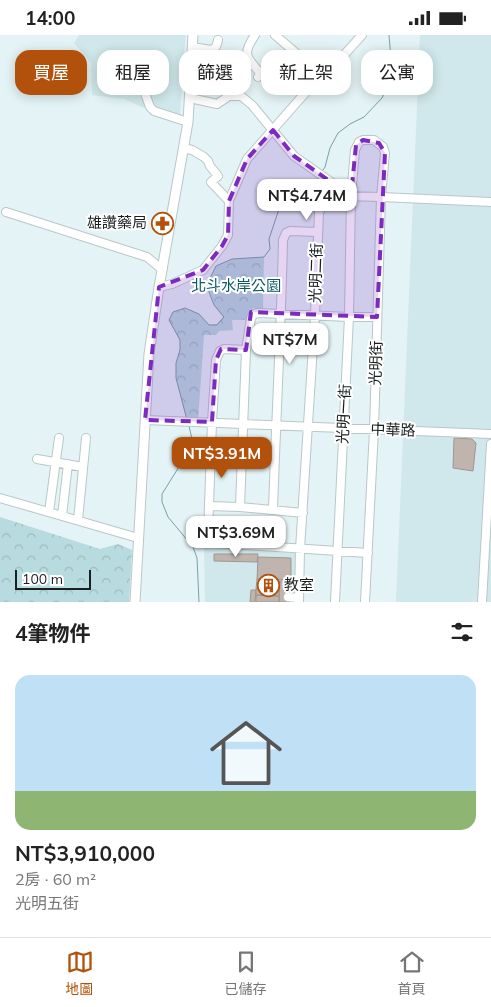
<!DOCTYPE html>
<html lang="zh-TW">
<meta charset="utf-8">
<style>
:root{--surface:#fff;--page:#f6f6f6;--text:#222;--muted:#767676;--line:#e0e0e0;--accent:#b2510b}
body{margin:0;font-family:Mulish,"Noto Sans TC",sans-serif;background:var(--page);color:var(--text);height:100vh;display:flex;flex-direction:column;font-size:19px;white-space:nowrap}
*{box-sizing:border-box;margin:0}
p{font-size:16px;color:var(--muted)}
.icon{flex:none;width:28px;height:28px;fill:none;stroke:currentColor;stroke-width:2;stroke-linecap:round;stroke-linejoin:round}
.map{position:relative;height:567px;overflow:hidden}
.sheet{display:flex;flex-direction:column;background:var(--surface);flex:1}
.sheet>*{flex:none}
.guide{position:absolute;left:15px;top:15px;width:461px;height:45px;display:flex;gap:10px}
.scale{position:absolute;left:15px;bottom:12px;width:76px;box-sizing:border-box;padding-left:5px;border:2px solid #1a2020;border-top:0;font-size:14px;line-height:18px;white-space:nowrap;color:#1a2020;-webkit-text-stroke:4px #fff;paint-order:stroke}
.price{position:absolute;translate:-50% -42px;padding:0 11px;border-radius:10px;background:#fff;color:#222;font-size:16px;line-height:32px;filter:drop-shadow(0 1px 2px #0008)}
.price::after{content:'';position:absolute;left:50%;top:30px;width:15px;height:11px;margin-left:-8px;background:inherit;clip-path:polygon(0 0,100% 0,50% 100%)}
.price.on{background:var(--accent);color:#fff}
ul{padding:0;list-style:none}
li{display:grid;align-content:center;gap:10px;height:265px;padding:0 15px}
li span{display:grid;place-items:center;height:155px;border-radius:15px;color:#555}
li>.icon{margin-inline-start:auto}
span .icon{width:90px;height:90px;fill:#fffc;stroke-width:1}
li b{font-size:21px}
h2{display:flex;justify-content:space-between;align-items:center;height:60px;padding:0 15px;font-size:21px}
.pill{padding:0 18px;border-radius:15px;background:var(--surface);box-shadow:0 2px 12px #0003;font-size:18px;line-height:45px}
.pill.on{background:var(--accent);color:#fff}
.status{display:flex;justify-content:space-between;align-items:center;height:35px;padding:0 25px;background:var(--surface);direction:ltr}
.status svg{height:14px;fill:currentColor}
.dock{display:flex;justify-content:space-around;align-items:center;height:70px;border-top:1px solid var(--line);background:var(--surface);font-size:14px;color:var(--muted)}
.dock a{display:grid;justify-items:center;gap:2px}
.dock .on{color:var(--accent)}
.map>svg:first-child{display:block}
</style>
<div class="status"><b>14:00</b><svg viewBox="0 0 49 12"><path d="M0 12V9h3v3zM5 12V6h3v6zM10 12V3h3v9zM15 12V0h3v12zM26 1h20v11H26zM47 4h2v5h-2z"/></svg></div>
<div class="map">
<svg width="491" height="567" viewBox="0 0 491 567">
<defs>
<pattern id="forest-crowns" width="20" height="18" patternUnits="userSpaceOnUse" patternTransform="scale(1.25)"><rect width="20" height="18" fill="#b7dbdf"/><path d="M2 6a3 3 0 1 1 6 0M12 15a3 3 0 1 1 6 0" fill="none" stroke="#9dbcbf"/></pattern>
</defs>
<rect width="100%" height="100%" fill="#e4f3f5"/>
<path fill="#d0e8eb" d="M79,0H186L183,30L180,81L147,70L144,73L124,64L92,60L91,28L74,8Z
M420,0H491V567H396Z
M204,513L299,516L296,567H205Z"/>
<path fill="url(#forest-crowns)" d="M264,222L263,275L253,273L245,285H232L233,295L219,296L216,300H204L198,386H187L176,343V329L180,314V305L169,285L173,277L185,273L199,279L209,290L217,289L223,282L214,270L209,255L208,247L216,231L232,224Z
M0,482L100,514L118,509L132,515L129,567H0Z"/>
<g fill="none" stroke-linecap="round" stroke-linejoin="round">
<path stroke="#7ca0a4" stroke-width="1" d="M323,135L325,132L330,113L338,98L350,89L364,82L382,63L389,48L392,36L389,0
M187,385L176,343V328L180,315V305L169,285L173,277L185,273L199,279L209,290H217L224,282L214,270L209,257L208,247L216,231L232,224L264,222L270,214L269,204L279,174C297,168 308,159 318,143
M189,391L192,404L187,419L162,459V467L168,482L193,512L197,523L199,567"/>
</g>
<path fill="#bfb4ae" stroke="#a19690" d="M198,40L216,41V49H205V53H197Z
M454,403L472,404L476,408L473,436L453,433Z
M214,519H258L257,527L214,526Z
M258,522L291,523V545L257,544Z
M257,544L280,546L279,555L256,554Z
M291,545L288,567H279L280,546Z
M256,554L279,555V561L256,560Z
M251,555H256L255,567H250Z
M256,560L279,561V567H256Z"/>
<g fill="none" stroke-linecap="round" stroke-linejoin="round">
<defs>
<path id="minor" d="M255,0C241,21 247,22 261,39L258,42
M275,0L324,42
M192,12L211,15C217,13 217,9 218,5
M146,61L150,72L154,76L188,87
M190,63L217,69L229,61H241L252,70L294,121L351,161
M183,113L192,115L204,122L208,126L210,131L218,141L211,147L229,166
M6,177L147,222L159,232L163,233
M159,252L172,249L203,235L222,211L228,200L229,166L247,124L306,57L324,42L362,0
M246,315L224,314L220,316L216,325L212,387L208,498C209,503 210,505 215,508L368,518
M145,385L491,399
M37,424L83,432
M0,463L138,503
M210,471L240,472L303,478
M240,472L246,315L251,283L254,279L259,278L349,282H377
M273,475C276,385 281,295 283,205L286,198L290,196L318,197
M49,477L59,403
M62,481L68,429
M78,485L86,403
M288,562L299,563
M299,567L300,514L315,280L319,177L326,167L334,163L343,161L381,162L491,167
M335,567L349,282L351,161L355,115L359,107L363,105H374L383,112L385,118L381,162L374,395L365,567
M482,567L491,409"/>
<path id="major" d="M135,567L149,319L159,252L188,87L193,0"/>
</defs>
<use href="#minor" stroke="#b9c7c9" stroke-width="10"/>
<use href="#major" stroke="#b9c7c9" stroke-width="11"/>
<use href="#minor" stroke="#fff" stroke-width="8"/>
<use href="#major" stroke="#fff" stroke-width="9"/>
</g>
<path fill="#7b2cbf" fill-opacity="0.2" stroke="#7b2cbf" stroke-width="4" stroke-dasharray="10 6" stroke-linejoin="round" d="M273,95L294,121L351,161L356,110L363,105L379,108L385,118L377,282L251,277L246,315L221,314L216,325L212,387L145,385L159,252L203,235L222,211L228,200L229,166L247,124Z"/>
<defs>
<symbol id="pharmacy-ring" viewBox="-11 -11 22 22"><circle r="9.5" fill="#fff" stroke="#b2510b" stroke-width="1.5"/><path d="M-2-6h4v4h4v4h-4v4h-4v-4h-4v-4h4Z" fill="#b2510b"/></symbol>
<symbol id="building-ring" viewBox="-11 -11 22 22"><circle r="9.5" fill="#fff" stroke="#b2510b" stroke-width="1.5"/><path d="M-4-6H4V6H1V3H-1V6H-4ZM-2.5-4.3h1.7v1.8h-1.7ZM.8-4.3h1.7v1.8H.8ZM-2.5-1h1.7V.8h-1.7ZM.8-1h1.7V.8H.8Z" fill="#b2510b"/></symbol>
</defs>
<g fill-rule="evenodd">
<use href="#pharmacy-ring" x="150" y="176" width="25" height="25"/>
<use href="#building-ring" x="256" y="538" width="25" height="25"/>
</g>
<g text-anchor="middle" stroke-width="4" stroke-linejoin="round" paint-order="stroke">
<g font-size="15" fill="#1a2020" stroke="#fff" text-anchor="end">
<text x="147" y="193">雄讚藥局</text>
<text x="284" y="555" text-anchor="start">教室</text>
</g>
<g font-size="15" fill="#1a2020" stroke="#fff">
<text transform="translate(316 238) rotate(-88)" y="5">光明二街</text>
<text transform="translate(376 328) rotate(-88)" y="5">光明街</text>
<text transform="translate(344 379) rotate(-87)" y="5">光明一街</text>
<text transform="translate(393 395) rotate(2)" y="5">中華路</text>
</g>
<g font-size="15" fill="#0c5b62" stroke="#fff">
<text x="236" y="256">北斗水岸公園</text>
</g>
</g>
</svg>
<div class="scale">100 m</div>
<b class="price" style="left:307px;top:186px">NT$4.74M</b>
<b class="price" style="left:290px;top:330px">NT$7M</b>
<b class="price on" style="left:222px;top:444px">NT$3.91M</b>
<b class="price" style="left:236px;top:523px">NT$3.69M</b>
<div class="guide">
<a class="pill on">買屋</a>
<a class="pill">租屋</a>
<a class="pill">篩選</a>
<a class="pill">新上架</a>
<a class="pill">公寓</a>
</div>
</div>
<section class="sheet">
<h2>4筆物件<svg class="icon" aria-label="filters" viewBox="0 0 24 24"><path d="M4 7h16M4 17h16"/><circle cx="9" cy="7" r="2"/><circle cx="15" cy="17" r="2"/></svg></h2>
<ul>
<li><span style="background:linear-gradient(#bfe0f5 75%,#8fb573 0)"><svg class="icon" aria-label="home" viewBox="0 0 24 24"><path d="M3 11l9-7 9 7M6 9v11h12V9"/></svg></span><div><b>NT$3,910,000</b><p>2房 · 60 m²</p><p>光明五街</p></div></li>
</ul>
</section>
<nav class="dock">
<a class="on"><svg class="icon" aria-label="map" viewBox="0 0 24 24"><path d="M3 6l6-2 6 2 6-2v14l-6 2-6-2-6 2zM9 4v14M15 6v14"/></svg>地圖</a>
<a><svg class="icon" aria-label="saved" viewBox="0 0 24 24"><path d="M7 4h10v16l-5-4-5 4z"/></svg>已儲存</a>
<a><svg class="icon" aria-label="home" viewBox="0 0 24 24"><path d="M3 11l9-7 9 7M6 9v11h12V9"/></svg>首頁</a>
</nav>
